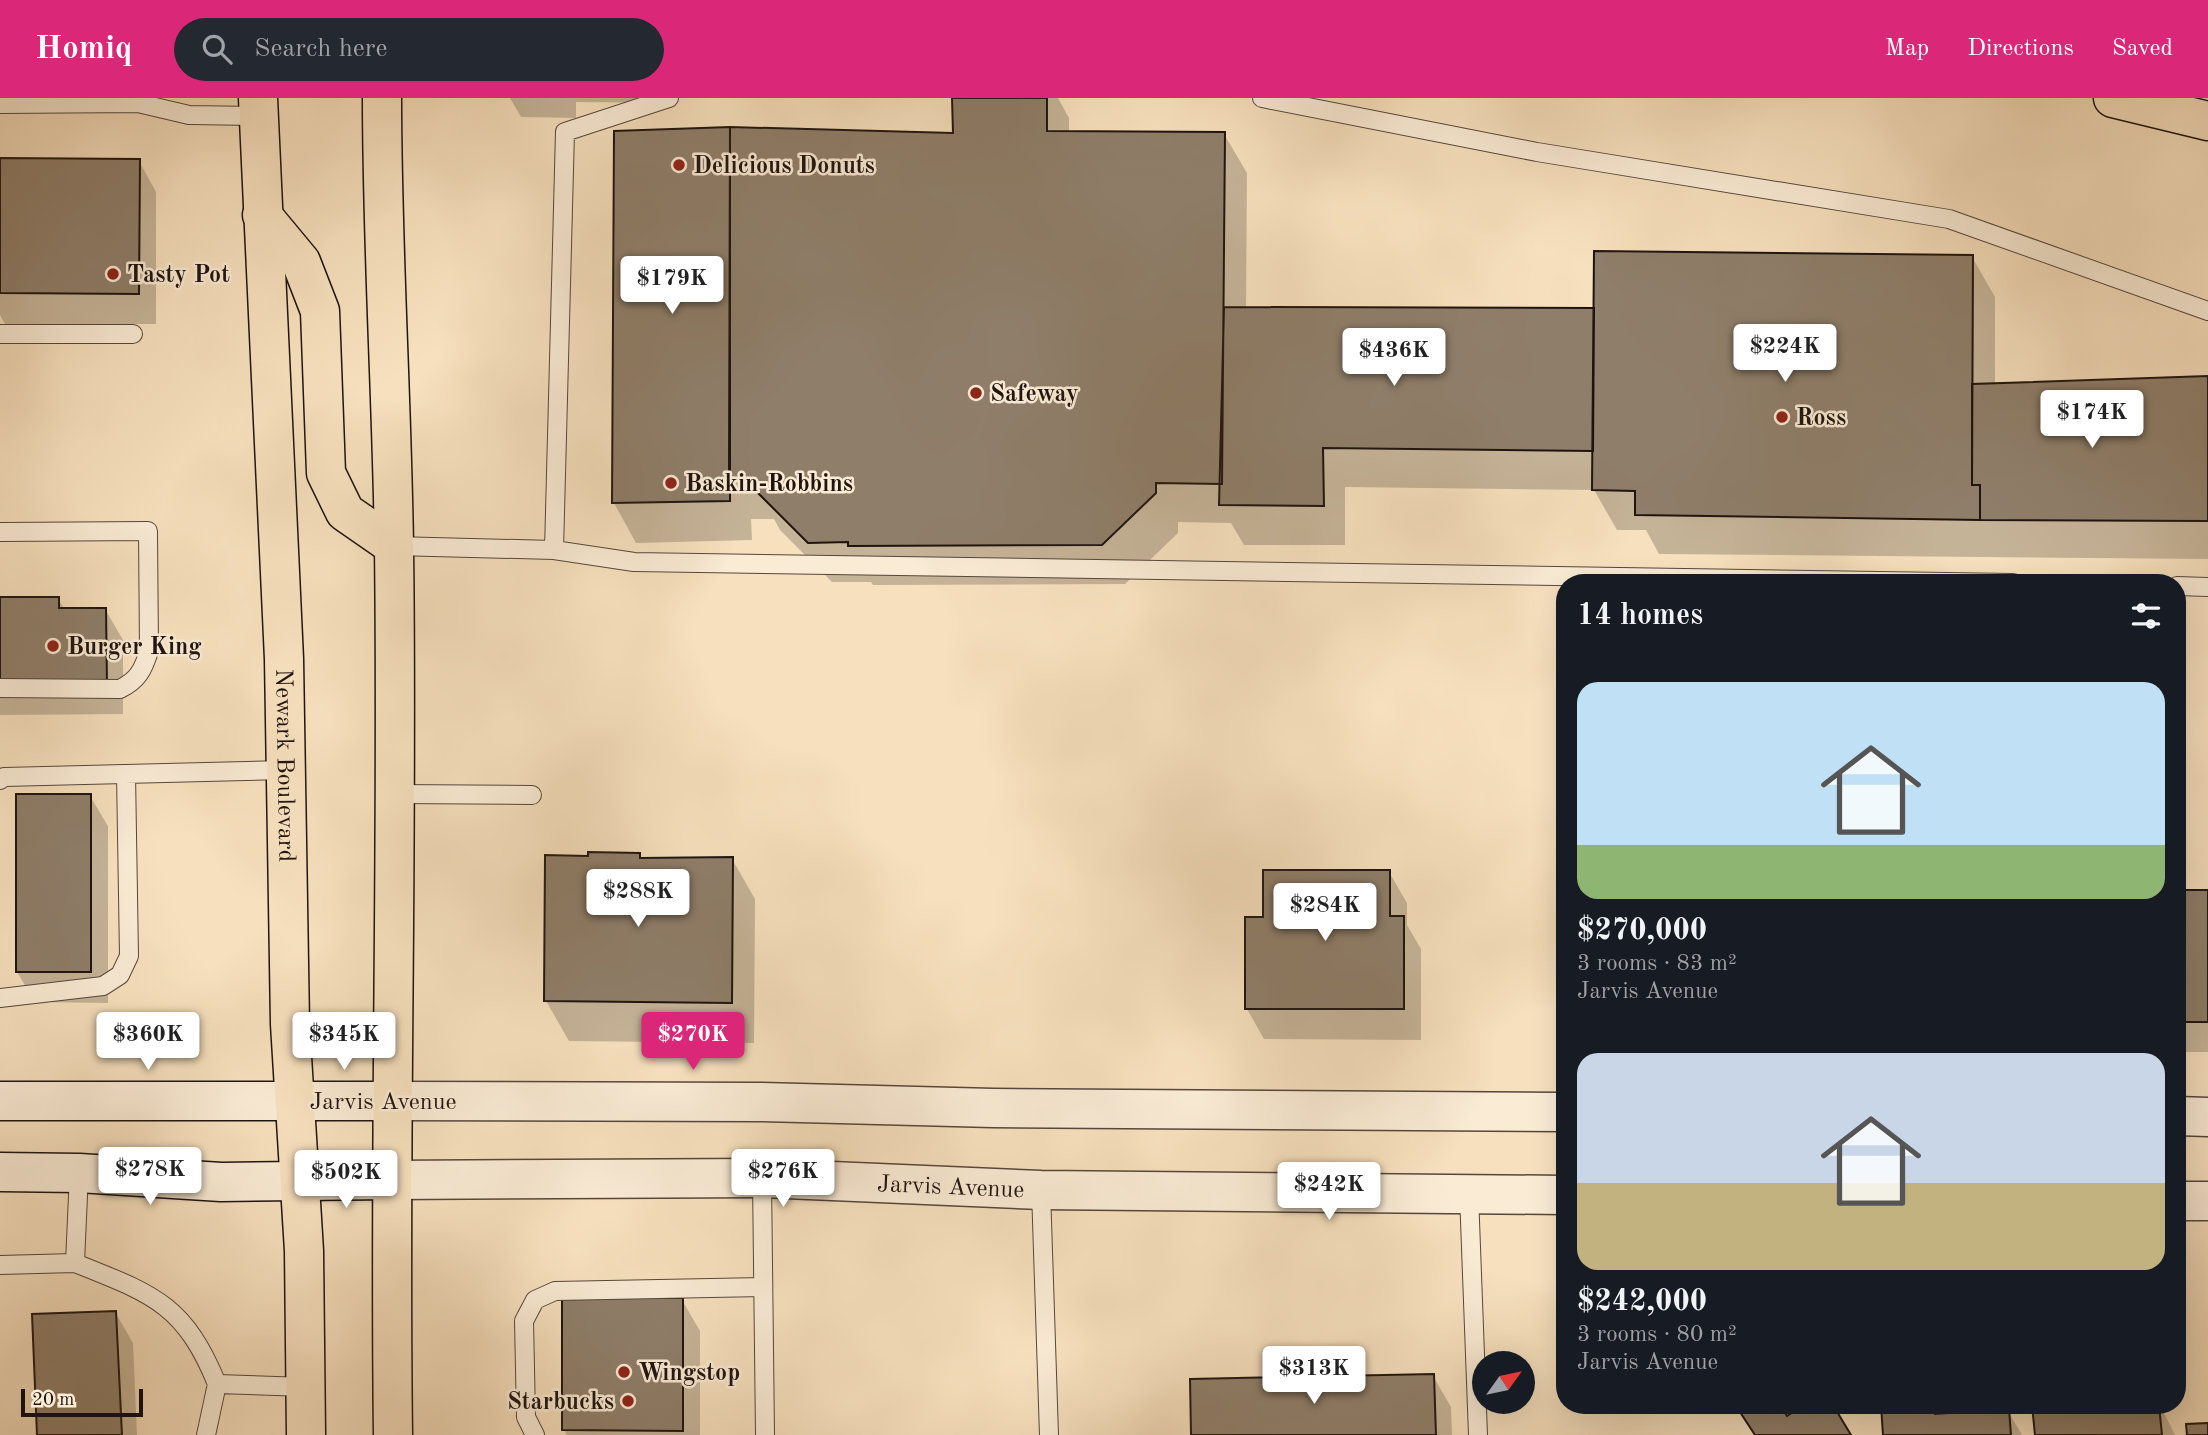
<!DOCTYPE html>
<meta charset="utf-8">
<style>
:root{--surface:#171b24;--page:#242831;--text:#f1f3f6;--muted:#9ea1a6;--accent:#db2777}
body{margin:0;font-family:"Old Standard TT",serif;background:var(--page);color:var(--text);height:100vh;display:flex;flex-direction:column;font-size:26px;white-space:nowrap}
*{box-sizing:border-box;margin:0}
p{font-size:23px;color:var(--muted)}
.icon{flex:none;width:38px;height:38px;fill:none;stroke:currentColor;stroke-width:2;stroke-linecap:round;stroke-linejoin:round}
.map{position:relative;flex:1;overflow:hidden}
.side{position:absolute;left:1556px;top:476px;width:630px;height:840px;display:flex;flex-direction:column;background:var(--surface);border-radius:28px;box-shadow:0 7px 28px #0002}
.side>*{flex:none}
.needle{width:46px;rotate:57deg}
.fabs{position:absolute;left:1472px;top:1253px;display:grid;gap:14px}
.fabs a{display:grid;place-items:center;width:63px;height:63px;border-radius:50%;background:var(--surface);box-shadow:0 7px 28px #0002;font-size:35px}
.scale{position:absolute;left:21px;bottom:18px;width:122px;box-sizing:border-box;padding-left:7px;border:4px solid #1f1410;border-top:0;font-size:19px;line-height:24px;white-space:nowrap;color:#1f1410;-webkit-text-stroke:5px #faebd5;paint-order:stroke}
.price{position:absolute;translate:-50% -60px;padding:0 16px;border-radius:7px;background:#fff;color:#222;font-size:23px;line-height:46px;filter:drop-shadow(0 2px 4px #0008)}
.price::after{content:'';position:absolute;left:50%;top:42px;width:21px;height:16px;margin-left:-10px;background:inherit;clip-path:polygon(0 0,100% 0,50% 100%)}
.price.current{background:var(--accent);color:#fff}
ul{padding:0;list-style:none}
li{display:grid;align-content:center;gap:14px;height:371px;padding:0 21px}
li span{display:grid;place-items:center;height:217px;border-radius:21px;color:#555}
li>.icon{margin-inline-start:auto}
span .icon{width:126px;height:126px;fill:#fffc;stroke-width:1}
li b{font-size:30px}
h2{display:flex;justify-content:space-between;align-items:center;height:84px;padding:0 21px;font-size:30px}
header{display:flex;align-items:center;gap:42px;box-sizing:border-box;height:98px;padding:0 35px;background:var(--accent);color:#fff}
header strong{font-size:33px}
nav{display:flex;gap:38px;margin-inline-start:auto;font-size:24px}
.search{width:490px;height:63px;background:var(--page);display:flex;align-items:center;gap:18px;box-sizing:border-box;padding:0 24px;border-radius:38px;color:var(--muted);font-size:26px}
.map>svg:first-child{display:block}
</style>
<header>
<strong>Homiq</strong>
<div class="search"><svg class="icon" aria-label="search" viewBox="0 0 24 24"><circle cx="10" cy="10" r="6"/><path d="M15 15l6 6"/></svg>Search here</div>
<nav><a>Map</a><a>Directions</a><a>Saved</a></nav>
</header>
<div class="map">
<svg width="2208" height="1337" viewBox="0 0 2208 1337">
<rect width="100%" height="100%" fill="#f7e0be"/>
<filter id="stains"><feTurbulence type="fractalNoise" baseFrequency=".00286" numOctaves="4"/><feColorMatrix values="0 0 0 0 .2 0 0 0 0 .09 0 0 0 0 .02 0 0 0 .5 -.17"/></filter>
<radialGradient id="worn" r=".72"><stop offset=".6" stop-color="#630" stop-opacity="0"/><stop offset="1" stop-color="#630" stop-opacity=".3"/></radialGradient>
<path fill="#0003" d="M510,0H671V5L576,4V20L521,19Z
M954,0H1058L1069,20V34L1224,36L1247,75L1246,211L1595,212L1972,159L1995,199V287L2208,280V461L1659,456L1646,432H1617L1594,392L1345,389V447H1244L1231,425L1178,424V435L1125,486L873,487L871,484H832L780,432L774,421H751L752,442L636,445L614,405L955,37Z
M0,61L139,63L156,94V226H5L0,217Z
M58,500L64,511H105L123,542V616L0,617V501Z
M90,698L108,728V905L35,904L17,874Z
M639,757L642,761H732L755,801L754,945L569,943L546,903L547,759Z
M1389,774L1407,805V827L1421,851V942L1264,941L1247,911L1265,821Z
M2177,793L2208,794V954H2177Z
M682,1202L700,1233V1337H567L564,1332Z
M115,1214L133,1245L137,1337H39Z
M1433,1278L1451,1309L1452,1337H1193Z
M1883,1307H1939L1944,1317L2008,1313L2022,1337H1885Z
M2103,1307H2160L2175,1337H2037Z"/>
<path fill="#8f7e6a" stroke="#1f1410" stroke-width="2" d="M952,0H1047V33L1225,34L1222,386L1156,385V395L1102,447L848,448V444L808,445L755,392V382L729,381L730,29L953,35Z
M730,29V403L612,405L614,33Z
M0,60L140,61L139,196L0,195Z
M1594,153L1973,157L1972,387H1980V422L1635,417V393L1592,392Z
M1224,209L1594,210L1593,353L1323,350L1324,408L1219,407Z
M2208,278V423L1980,422V387H1972V286Z
M0,499H59V510H106L107,586L0,587Z
M16,696H91V874H16Z
M588,754L640,755V760L733,759L732,905L544,903L545,757L588,758Z
M1263,772H1390V818H1404V911H1245V819H1263Z
M2177,792H2208V924H2177Z
M562,1200H683V1333L562,1332Z
M116,1213L122,1337H37L32,1216Z
M1434,1276L1436,1337H1191L1190,1281Z
M1751,1307H1780L1787,1318L1805,1307H1833L1851,1337H1755L1740,1314Z
M1881,1307H1935V1316L2009,1311L2011,1337H1883Z
M2032,1307H2159L2162,1337H2035Z
M2208,1325V1337H2187L2186,1326Z"/>
<g fill="none" stroke-linecap="round" stroke-linejoin="round">
<defs>
<path id="service" d="M1262,0L1537,54L1949,121L2208,213
M0,6L138,5L189,17L258,18
M0,236H133
M0,434L148,433L149,553C143,572 138,582 120,591L0,590
M394,448L554,452L634,464L2013,485
M554,452L565,34L669,0
M2177,488L2208,489
M0,682L4,679L286,672
M394,696L532,697
M0,900L103,888L120,877L129,858L126,676
M79,1075L75,1165C152,1196 184,1205 217,1286L305,1289
M762,1080L765,1337
M1041,1092L1049,1337
M1469,1096L1478,1337
M0,1167L75,1165
M206,1337L217,1286
M535,1337L526,1319L524,1223L535,1202L555,1193L763,1189"/>
<g id="tertiary">
<path d="M392,1003L760,1004L993,1010L1564,1014"/>
<path d="M2177,1018L2208,1019"/>
<path id="s1" d="M391,1082L762,1080L1041,1092L1564,1097"/>
<path d="M2177,1103H2208"/>
</g>
<path id="secondary" d="M0,1003H392
M0,1074L79,1075L221,1084L391,1082"/>
<g id="primary">
<path id="s2" d="M258,0L284,561L290,926L304,1153L306,1337"/>
<path d="M382,0C382,150 392,300 394,450C398,746 389,1041 393,1337"/>
<path d="M262,117L301,164L320,213L326,375L345,414L394,448"/>
</g>
<path id="motorway" d="M2113,0L2208,23"/>
</defs>
<use href="#service" stroke="#55473c" stroke-width="20"/>
<use href="#tertiary" stroke="#55473c" stroke-width="41"/>
<use href="#secondary" stroke="#1f1410" stroke-width="41"/>
<use href="#primary" stroke="#1f1410" stroke-width="41"/>
<use href="#motorway" stroke="#1f1410" stroke-width="41"/>
<use href="#service" stroke="#faebd5" stroke-width="18"/>
<use href="#tertiary" stroke="#faebd5" stroke-width="38"/>
<use href="#secondary" stroke="#faebd5" stroke-width="38"/>
<use href="#primary" stroke="#f7e0be" stroke-width="38"/>
<use href="#motorway" stroke="#f7e0be" stroke-width="38"/>
</g>
<g fill="#8f2418" stroke="#faebd5" stroke-width="2.5">
<circle cx="679" cy="67" r="7"/>
<circle cx="113" cy="176" r="7"/>
<circle cx="976" cy="295" r="7"/>
<circle cx="1782" cy="319" r="7"/>
<circle cx="671" cy="385" r="7"/>
<circle cx="53" cy="548" r="7"/>
<circle cx="624" cy="1274" r="7"/>
<circle cx="628" cy="1303" r="7"/>
</g>
<g text-anchor="middle" stroke-width="5" stroke-linejoin="round" paint-order="stroke">
<g font-size="24" font-weight="bold" fill="#1f1410" stroke="#faebd5" text-anchor="start">
<text x="693" y="75">Delicious Donuts</text>
<text x="127" y="184">Tasty Pot</text>
<text x="990" y="303">Safeway</text>
<text x="1796" y="327">Ross</text>
<text x="685" y="393">Baskin-Robbins</text>
<text x="67" y="556">Burger King</text>
<text x="638" y="1282">Wingstop</text>
<text x="614" y="1311" text-anchor="end">Starbucks</text>
</g>
<g font-size="24" fill="#1f1410" stroke="#faebd5">
<text dy="8" stroke="none"><textPath href="#s2" startOffset="668">Newark Boulevard</textPath></text>
<text x="383" y="1011">Jarvis Avenue</text>
<text dy="8" stroke="none"><textPath href="#s1" startOffset="560">Jarvis Avenue</textPath></text>
</g>
</g>
<rect width="100%" height="100%" filter="url(#stains)"/>
<rect width="100%" height="100%" fill="url(#worn)"/>
</svg>
<div class="fabs">
<a><svg class="needle" viewBox="-14 -14 28 28"><path d="M0-13l5 13h-10z" fill="#e53935"/><path d="M0 13l5-13h-10z" fill="#9ea1a6"/></svg></a>
</div>
<div class="scale">20 m</div>
<b class="price" style="left:672px;top:218px">$179K</b>
<b class="price" style="left:1785px;top:286px">$224K</b>
<b class="price" style="left:1394px;top:290px">$436K</b>
<b class="price" style="left:2092px;top:352px">$174K</b>
<b class="price" style="left:638px;top:831px">$288K</b>
<b class="price" style="left:1325px;top:845px">$284K</b>
<b class="price" style="left:148px;top:974px">$360K</b>
<b class="price" style="left:344px;top:974px">$345K</b>
<b class="price current" style="left:693px;top:974px">$270K</b>
<b class="price" style="left:150px;top:1109px">$278K</b>
<b class="price" style="left:783px;top:1111px">$276K</b>
<b class="price" style="left:346px;top:1112px">$502K</b>
<b class="price" style="left:1329px;top:1124px">$242K</b>
<b class="price" style="left:1314px;top:1308px">$313K</b>
<section class="side">
<h2>14 homes<svg class="icon" aria-label="filters" viewBox="0 0 24 24"><path d="M4 7h16M4 17h16"/><circle cx="9" cy="7" r="2"/><circle cx="15" cy="17" r="2"/></svg></h2>
<ul>
<li><span style="background:linear-gradient(#bfe0f5 75%,#8fb573 0)"><svg class="icon" aria-label="home" viewBox="0 0 24 24"><path d="M3 11l9-7 9 7M6 9v11h12V9"/></svg></span><div><b>$270,000</b><p>3 rooms · 83 m²</p><p>Jarvis Avenue</p></div></li>
<li><span style="background:linear-gradient(#c9d6e8 60%,#c2b280 0)"><svg class="icon" aria-label="home" viewBox="0 0 24 24"><path d="M3 11l9-7 9 7M6 9v11h12V9"/></svg></span><div><b>$242,000</b><p>3 rooms · 80 m²</p><p>Jarvis Avenue</p></div></li>
</ul>
</section>
</div>
